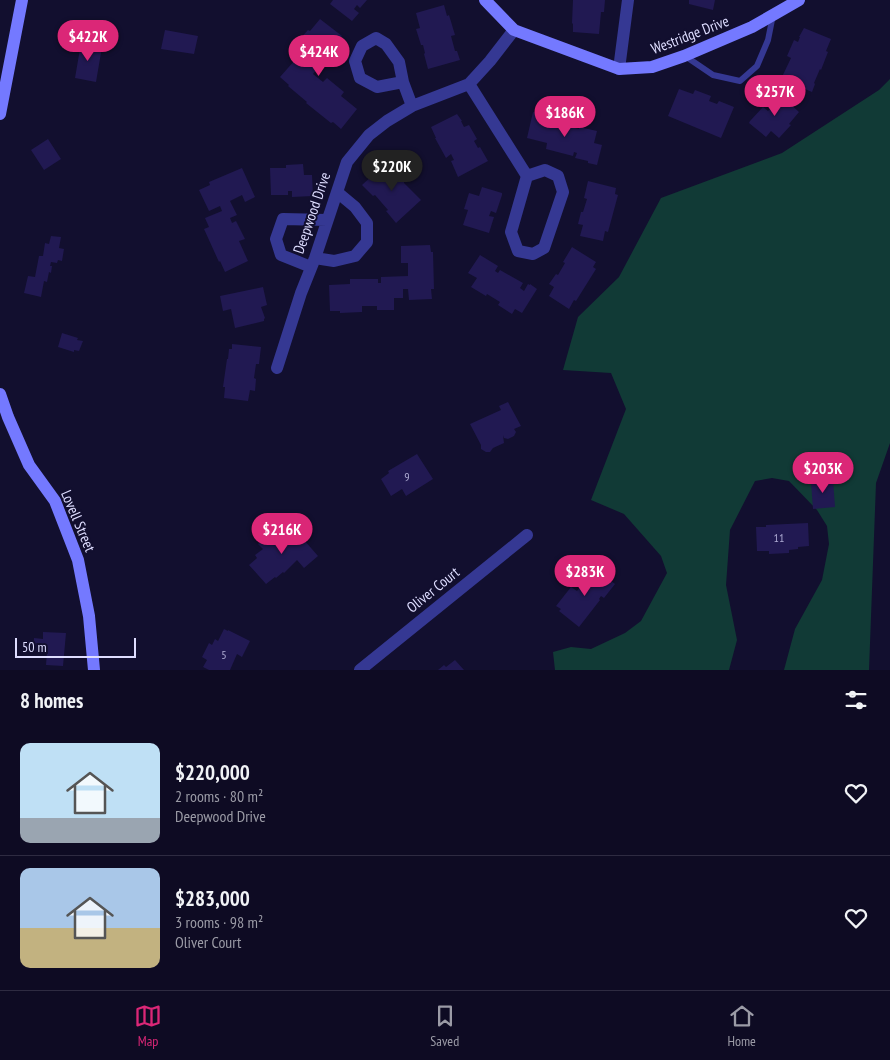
<!DOCTYPE html>
<meta charset="utf-8">
<style>
:root{--surface:#0e0b23;--page:#17142b;--text:#f1f3f6;--muted:#9b9ba6;--line:#2e2b41;--accent:#db2777}
body{margin:0;font-family:"PT Sans Narrow",sans-serif;background:var(--page);color:var(--text);height:100vh;display:flex;flex-direction:column;font-size:19px;white-space:nowrap}
*{box-sizing:border-box;margin:0}
p{font-size:16px;color:var(--muted)}
.icon{flex:none;width:28px;height:28px;fill:none;stroke:currentColor;stroke-width:2;stroke-linecap:round;stroke-linejoin:round}
.map{position:relative;height:670px;overflow:hidden}
.details{display:flex;flex-direction:column;background:var(--surface);flex:1}
.details>*{flex:none}
.scale{position:absolute;left:15px;bottom:12px;width:121px;box-sizing:border-box;padding-left:5px;border:2px solid #deddff;border-top:0;font-size:14px;line-height:18px;white-space:nowrap;color:#deddff;-webkit-text-stroke:4px #120f2f;paint-order:stroke}
.price{position:absolute;translate:-50% -42px;padding:0 11px;border-radius:18px;background:var(--accent);color:#fff;font-size:16px;line-height:32px;filter:drop-shadow(0 1px 2px #0008)}
.price::after{content:'';position:absolute;left:50%;top:30px;width:15px;height:11px;margin-left:-8px;background:inherit;clip-path:polygon(0 0,100% 0,50% 100%)}
.price.active{background:#222;color:#fff}
ul{padding:0;list-style:none}
li{display:flex;align-items:center;gap:15px;height:125px;padding:0 20px}
li+li{border-top:1px solid var(--line)}
li span{display:grid;place-items:center;flex:none;width:140px;height:100px;border-radius:10px;color:#555}
li>.icon{margin-inline-start:auto}
span .icon{width:60px;height:60px;fill:#fffc;stroke-width:1}
li b{font-size:21px}
h2{display:flex;justify-content:space-between;align-items:center;height:60px;padding:0 20px;font-size:21px}
.dock{display:flex;justify-content:space-around;align-items:center;height:70px;border-top:1px solid var(--line);background:var(--surface);font-size:14px;color:var(--muted)}
.dock a{display:grid;justify-items:center;gap:2px}
.dock .active{color:var(--accent)}
.map>svg:first-child{display:block}
</style>
<div class="map">
<svg width="890" height="670" viewBox="0 0 890 670">
<rect width="100%" height="100%" fill="#120f2f"/>
<path fill="#113a36" d="M890,79V443L876,483L869,670H784L795,629L822,580L829,544L827,526L817,510L789,481L772,478L755,481L730,530L726,585L737,640L729,670H555L553,652L571,647L591,649L625,633L641,621L667,573L661,556L624,514L591,500L626,409L611,373L563,370L578,317L619,277L661,198L782,153L879,90Z"/>
<path fill="#211952" d="M333,0H367L360,8L357,5L354,9L359,13L352,21L330,4Z
M573,0H605L604,12H601L599,34L573,32V24L572,23Z
M689,0H715L713,10L689,4Z
M444,5L447,16L449,15L455,35L451,36L455,51H457L460,60L428,69L424,54L425,53L423,45H421L416,29L420,28L416,13Z
M320,19L342,36L331,49L328,46L325,49L330,54L313,74L323,82L327,78L344,92L341,96L357,109L341,129L333,122L331,123L306,103L307,102L288,86L289,85L280,77L295,60L303,67L307,62L300,57L306,49L297,42L308,30L310,31Z
M804,28L831,39L826,51L828,52L821,70L820,69L814,83L815,84L812,92L781,79L791,58L787,56L794,40L798,42L800,37H799Z
M165,30L198,36L194,54L161,49Z
M81,43L102,47L96,82L75,78Z
M679,89L693,94L695,90L711,96L709,101L717,104L719,101L734,107L721,138L668,116Z
M778,93L799,112L789,124L791,125L779,138L771,131L766,137L749,123L750,121L763,107L768,111L770,109L767,106Z
M533,112L566,119L564,125L579,129V127L597,131L594,143L602,145L597,165L588,163V161L575,158L577,153L574,152L573,156L546,149L547,143L527,138Z
M457,114L462,121H461L464,127L469,125L477,139L474,141L478,148L480,147L488,161L458,177L451,161L454,160L451,154L446,158L435,138H436L431,127Z
M48,139L61,159L44,170L31,150Z
M387,162L404,182V183L421,200L396,223L386,211L388,210L375,195L373,196L362,185Z
M303,164L304,175H312L313,196L292,197V191H288V195H271L270,168H286V165Z
M242,168L255,197L245,202L242,195L230,201L237,215L230,218L232,223L236,221L245,239L239,241L248,261L225,272L220,261L219,262L204,229L209,227L205,218L222,211L220,206L209,211L199,190L210,185L209,182Z
M588,181L616,188L615,194L618,195L608,232L605,231L603,241L580,236L583,225L578,224L581,212H583L587,199L584,198Z
M482,187L502,193V195L496,213L491,211L489,216L494,217L489,233L463,225L468,210L464,209L469,193L479,196Z
M51,236L61,237L59,248L64,249L62,261L58,260L57,263L51,262L50,266H52L51,273L49,272L47,282L44,281L41,297L24,293L28,276L35,277L39,256H43L45,243L49,244Z
M430,245L431,252H433L434,289H431L432,299L409,300L408,289H403V298H394V310H377V306H362V312L340,313V311H330L329,285L350,284V279H378V283H381V277L408,276V263H401V246Z
M572,247L596,262L593,267L596,269L576,301L574,300L569,309L549,296L554,287L549,284L556,274L558,275L565,263L563,262Z
M480,255L498,266L495,271L498,273L500,270L523,283L520,288L524,291L528,284L530,285V284L537,289L522,313L515,309L512,314L498,305L500,302L487,294L486,296L471,287L477,278L468,273Z
M263,287L267,305L261,307L265,318L264,319V321L235,328L231,309L223,311L220,296Z
M62,333L78,338L77,340L83,341L79,351L74,350V352L58,347Z
M232,344L261,347L259,364H256L254,378L256,379L255,391L250,390L248,401L224,398L225,387H223L227,359H228L229,349H232Z
M508,402L521,426L514,429L516,432L514,436L508,439L504,438L503,435L504,443L493,448L490,452H486L481,449V445L470,424L501,410L499,406Z
M417,454L433,479L406,496L402,489L391,496L381,479L389,473L388,471Z
M833,480L835,507L813,509L811,482Z
M808,523L809,546L798,547V549L789,550V553L769,554V551H757L756,527H766V525Z
M290,524L318,556L304,568L297,560L284,573L283,572L276,578L275,577L266,584L249,565L257,558L255,555L263,549L258,544L267,536L272,541Z
M592,566L615,584L604,598L601,596L599,599L600,600L579,627L559,611L561,609L556,606L571,587L577,591L584,582L581,580Z
M224,629L228,631V630L250,641L242,657L237,654L230,670H209L203,667L207,660L202,657L209,643L212,645L215,639L218,641Z
M43,632L66,633L63,666L46,665L47,652L33,651L34,638L43,639Z
M455,660L464,670H438L444,665L446,667Z"/>
<g fill="none" stroke-linecap="round" stroke-linejoin="round">
<path stroke="#353893" stroke-width="6" d="M685,56L713,75L740,81L757,66L768,40L773,15"/>
<path stroke="#353893" stroke-width="12" d="M619,69L628,0
M403,82L377,87L360,78L355,61L362,46L376,38L386,44L399,62L403,82L412,106
M469,84L527,176L511,232L518,251L533,254L544,248L563,192L558,176L545,170L527,176
M315,258L334,261L355,256L367,242V223L355,207L337,192
M311,267L281,255L276,239L283,219L327,220
M277,368L301,293L315,258L347,162L369,135L387,121L412,106L469,84L490,61L514,30
M360,670L527,535"/>
<path stroke="#7479ff" stroke-width="12" d="M485,0L514,30L619,69L652,67L684,56L752,27L799,0
M0,114L22,0
M0,394L8,417L29,465L55,501L78,560L89,616L94,670"/>
</g>
<g text-anchor="middle" stroke-width="4" stroke-linejoin="round" paint-order="stroke">
<g font-size="12" fill="#afacd4">
<text x="407" y="481">9</text>
<text x="779" y="542">11</text>
<text x="224" y="659">5</text>
</g>
<g font-size="15" fill="#deddff" stroke="#120f2f">
<text transform="translate(690 35) rotate(-21)" y="5">Westridge Drive</text>
<text transform="translate(312 213) rotate(-71)" y="5">Deepwood Drive</text>
<text transform="translate(78 521) rotate(67)" y="5">Lovell Street</text>
<text transform="translate(433 590) rotate(-39)" y="5">Oliver Court</text>
</g>
</g>
</svg>
<div class="scale">50 m</div>
<b class="price" style="left:88px;top:62px">$422K</b>
<b class="price" style="left:319px;top:77px">$424K</b>
<b class="price" style="left:775px;top:117px">$257K</b>
<b class="price" style="left:565px;top:138px">$186K</b>
<b class="price active" style="left:392px;top:192px">$220K</b>
<b class="price" style="left:823px;top:494px">$203K</b>
<b class="price" style="left:282px;top:555px">$216K</b>
<b class="price" style="left:585px;top:597px">$283K</b>
</div>
<section class="details">
<h2>8 homes<svg class="icon" aria-label="filters" viewBox="0 0 24 24"><path d="M4 7h16M4 17h16"/><circle cx="9" cy="7" r="2"/><circle cx="15" cy="17" r="2"/></svg></h2>
<ul>
<li><span style="background:linear-gradient(#bfe0f5 75%,#9aa5b1 0)"><svg class="icon" aria-label="home" viewBox="0 0 24 24"><path d="M3 11l9-7 9 7M6 9v11h12V9"/></svg></span><div><b>$220,000</b><p>2 rooms · 80 m²</p><p>Deepwood Drive</p></div><svg class="icon" aria-label="heart" viewBox="0 0 24 24"><path d="M12 20l-8-8c-3-5 5-10 8-4 3-6 11-1 8 4z"/></svg></li>
<li><span style="background:linear-gradient(#a9c7e8 60%,#c2b280 0)"><svg class="icon" aria-label="home" viewBox="0 0 24 24"><path d="M3 11l9-7 9 7M6 9v11h12V9"/></svg></span><div><b>$283,000</b><p>3 rooms · 98 m²</p><p>Oliver Court</p></div><svg class="icon" aria-label="heart" viewBox="0 0 24 24"><path d="M12 20l-8-8c-3-5 5-10 8-4 3-6 11-1 8 4z"/></svg></li>
</ul>
</section>
<nav class="dock">
<a class="active"><svg class="icon" aria-label="map" viewBox="0 0 24 24"><path d="M3 6l6-2 6 2 6-2v14l-6 2-6-2-6 2zM9 4v14M15 6v14"/></svg>Map</a>
<a><svg class="icon" aria-label="saved" viewBox="0 0 24 24"><path d="M7 4h10v16l-5-4-5 4z"/></svg>Saved</a>
<a><svg class="icon" aria-label="home" viewBox="0 0 24 24"><path d="M3 11l9-7 9 7M6 9v11h12V9"/></svg>Home</a>
</nav>
